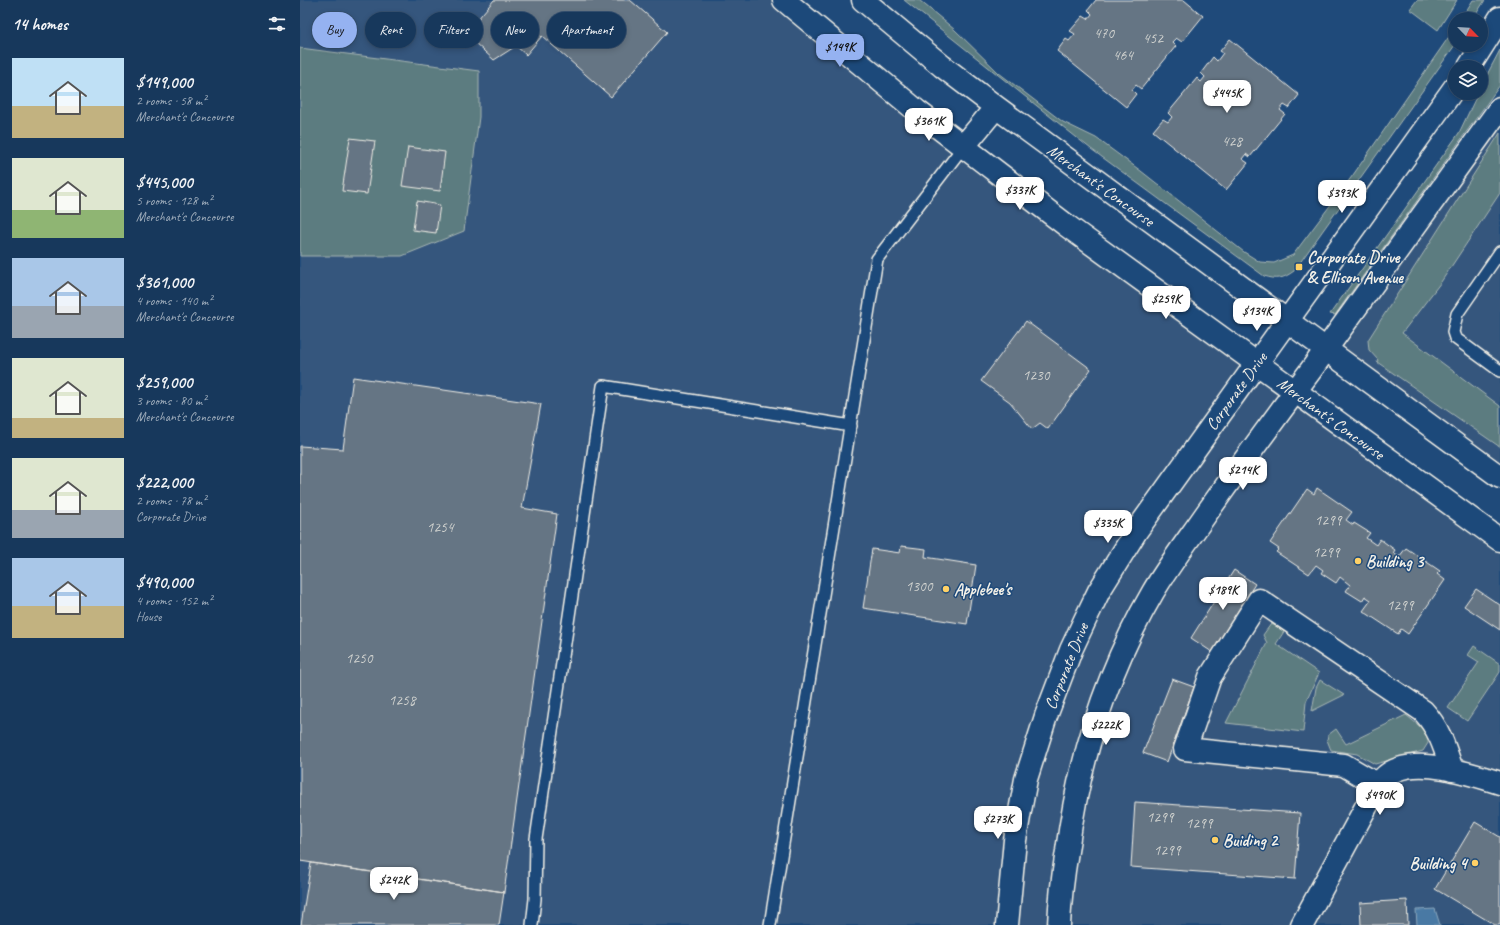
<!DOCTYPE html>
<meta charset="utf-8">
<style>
:root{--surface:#17385c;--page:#244365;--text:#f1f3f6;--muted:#9eacbb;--line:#365272;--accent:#95b2f1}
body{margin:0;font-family:Caveat,sans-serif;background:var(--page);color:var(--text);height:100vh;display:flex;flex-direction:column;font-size:15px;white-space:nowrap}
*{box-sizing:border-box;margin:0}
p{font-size:13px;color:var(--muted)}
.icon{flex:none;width:22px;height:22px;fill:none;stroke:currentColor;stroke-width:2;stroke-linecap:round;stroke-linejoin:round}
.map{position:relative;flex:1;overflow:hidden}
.side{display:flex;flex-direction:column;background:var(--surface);width:300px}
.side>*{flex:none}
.top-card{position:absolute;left:12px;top:12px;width:380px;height:36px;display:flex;gap:8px}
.needle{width:26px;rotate:115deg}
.buttons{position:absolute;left:1148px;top:12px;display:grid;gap:8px}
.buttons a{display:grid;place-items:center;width:40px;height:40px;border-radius:50%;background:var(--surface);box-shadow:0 2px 6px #0003,0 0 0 1px var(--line);font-size:20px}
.price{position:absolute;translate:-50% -34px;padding:0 9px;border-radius:8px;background:#fff;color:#222;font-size:13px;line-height:26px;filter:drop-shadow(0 1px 2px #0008)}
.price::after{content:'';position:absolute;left:50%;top:24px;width:12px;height:9px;margin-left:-6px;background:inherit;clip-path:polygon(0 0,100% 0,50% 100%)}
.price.on{background:var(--accent);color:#111}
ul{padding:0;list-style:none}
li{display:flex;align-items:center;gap:12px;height:100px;padding:0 12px}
li span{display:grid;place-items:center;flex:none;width:112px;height:80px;border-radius:0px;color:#555}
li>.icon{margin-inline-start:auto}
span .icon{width:48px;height:48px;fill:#fffc;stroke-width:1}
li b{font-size:17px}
h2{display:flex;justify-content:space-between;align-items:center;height:48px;padding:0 12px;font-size:17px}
.pill{padding:0 14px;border-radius:18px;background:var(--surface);box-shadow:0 2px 6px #0003,0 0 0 1px var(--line);font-size:14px;line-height:36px}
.pill.on{background:var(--accent);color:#111}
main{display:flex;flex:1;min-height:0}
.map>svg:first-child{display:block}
</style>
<main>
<section class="side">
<h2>14 homes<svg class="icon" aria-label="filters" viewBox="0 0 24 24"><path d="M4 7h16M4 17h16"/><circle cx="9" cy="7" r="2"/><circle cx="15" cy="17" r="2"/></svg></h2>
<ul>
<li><span style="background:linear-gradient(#bfe0f5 60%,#c2b280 0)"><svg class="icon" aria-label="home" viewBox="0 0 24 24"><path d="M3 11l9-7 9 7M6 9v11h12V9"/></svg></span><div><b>$149,000</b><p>2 rooms · 58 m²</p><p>Merchant's Concourse</p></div></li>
<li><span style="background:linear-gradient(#dfe7d0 65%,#8fb573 0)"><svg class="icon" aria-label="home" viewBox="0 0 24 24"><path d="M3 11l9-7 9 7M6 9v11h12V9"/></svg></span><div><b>$445,000</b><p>5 rooms · 128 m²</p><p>Merchant's Concourse</p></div></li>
<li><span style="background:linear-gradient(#a9c7e8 60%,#9aa5b1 0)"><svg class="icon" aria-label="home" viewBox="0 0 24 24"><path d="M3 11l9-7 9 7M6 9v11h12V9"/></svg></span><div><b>$361,000</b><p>4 rooms · 140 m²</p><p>Merchant's Concourse</p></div></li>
<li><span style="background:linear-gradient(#dfe7d0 75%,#c2b280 0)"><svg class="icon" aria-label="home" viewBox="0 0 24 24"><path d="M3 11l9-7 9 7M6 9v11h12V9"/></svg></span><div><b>$259,000</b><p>3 rooms · 80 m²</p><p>Merchant's Concourse</p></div></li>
<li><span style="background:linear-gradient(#dfe7d0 65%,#9aa5b1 0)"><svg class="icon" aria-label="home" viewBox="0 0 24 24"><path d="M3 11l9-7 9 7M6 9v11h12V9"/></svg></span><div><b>$222,000</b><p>2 rooms · 78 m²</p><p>Corporate Drive</p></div></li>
<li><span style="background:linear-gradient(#a9c7e8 60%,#c2b280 0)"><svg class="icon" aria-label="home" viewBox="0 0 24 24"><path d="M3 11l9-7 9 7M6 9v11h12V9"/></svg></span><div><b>$490,000</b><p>4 rooms · 152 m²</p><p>House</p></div></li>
</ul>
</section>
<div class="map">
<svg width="1200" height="925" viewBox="0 0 1200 925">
<rect width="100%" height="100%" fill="#1f4a7a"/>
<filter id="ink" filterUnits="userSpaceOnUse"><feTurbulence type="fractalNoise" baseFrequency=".025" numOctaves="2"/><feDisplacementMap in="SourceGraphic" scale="8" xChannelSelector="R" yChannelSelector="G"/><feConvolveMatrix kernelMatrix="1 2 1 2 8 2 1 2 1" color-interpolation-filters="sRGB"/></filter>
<g filter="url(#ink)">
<path fill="#34577d" d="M0,0H484L1200,540V925H0Z
M1200,108V477L1025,349Z"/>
<path fill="#5c7c80" stroke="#a8b6b4" d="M604,0H619L655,30L699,73L763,122L796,138L841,171L944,252L960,262L974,263L993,255L1053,175L1155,28V45L994,271C983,279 977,280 964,276L791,149Z
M1117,0H1157L1138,30L1110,9Z
M1173,0H1185L1173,19H1161Z
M0,48L179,71V117L164,231L102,256H0Z
M1200,50V85L1035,315L1030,314L1159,133L1178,93H1181V86Z
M1200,133V193L1141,282L1102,333L1200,406V447L1077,362L1078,360L1069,350L1068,340Z
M971,624L985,630L976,644L1019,673L1006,702L1003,732L926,723L967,643L963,635Z
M1174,646L1200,664V672L1167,721L1148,708L1179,662L1168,655Z
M1020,680L1044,695L1012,711L1016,688Z
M1106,715L1129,734L1128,743L1123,751L1075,764L1057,754L1031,750L1027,740L1028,735L1036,729L1046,744Z"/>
<path fill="#4879a4" stroke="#8da9bf" d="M1135,909L1140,925H1117L1116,910Z"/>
<path fill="#657484" stroke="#f4f1e8" d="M194,0H330L367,32L311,97L242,36L226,55L216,46L194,60L165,34Z
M796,0H884L903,16L882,42L876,38L872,42L876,46L841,89L836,85L832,90L836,94L826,107L757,51L766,39L769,41L775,34L770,31L783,16L788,19L792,14L788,10Z
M930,39L999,95L989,108L984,105L980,110L985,114L950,157L946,154L942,159L948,163L926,190L853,131L863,119L868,122L872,117L868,113L897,78L901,82L905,77L901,73L913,57L917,61L923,53L920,51Z
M50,138L75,141L67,194L42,191Z
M108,147L145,152L140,191L102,186Z
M117,201L140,205L136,233L113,230Z
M726,321L791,369L748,429L740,423L732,429L710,402L681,381Z
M53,377L241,404L222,508L257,514L204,892L0,861V446L43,449Z
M1017,488L1052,512L1046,520L1053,525L1054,523L1070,533L1066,538L1076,545L1080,539L1095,550L1093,553L1099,557L1106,548L1140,571L1137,574L1145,580L1108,634L1101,629L1098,634L1063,611L1071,600L1065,596L1062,601L1046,591L1050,585L1040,577L1036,583L1021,573L1023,570L1016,565L1009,574L976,552L979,549L970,543L1007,489L1014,494Z
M601,546L626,549L625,557L676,565L667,624L563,608L572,549L600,553Z
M934,570L955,584L912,652L891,638Z
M1176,589L1200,605V630L1164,606Z
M872,679L894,687L867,762L843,753Z
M835,802L1000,813L995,879L831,867Z
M1175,822L1200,837V925H1195L1135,889Z
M11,863L204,892L199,925H1Z
M1107,900L1108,925H1061L1060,903Z"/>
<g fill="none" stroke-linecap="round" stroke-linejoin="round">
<defs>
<path id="service" d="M1200,252L1157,314L1153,332L1155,338L1200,371
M232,925L235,899L236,839L303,386L551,426
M470,925L577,259L663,147"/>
<path id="minor" d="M1078,785L1044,765L885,749L910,677L959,600L1123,711C1139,728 1145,748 1152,770
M1002,925L1078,785C1100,749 1168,773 1200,783"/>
<path id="tertiary" d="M484,0L617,111L766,225L1200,540
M563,0L642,66L696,107L1200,477
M663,147L696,107"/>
<path id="secondary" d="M1169,67L1200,18
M707,925L715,840L720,811L726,779L746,716L771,650L785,620L799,591L837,530L1155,87
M759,925C760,900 763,875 767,851C779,760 807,671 853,592C869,565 888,540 906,514C940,466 975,418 1011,370L1200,108"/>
</defs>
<use href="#service" stroke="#f4f1e8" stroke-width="14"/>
<use href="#minor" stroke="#f4f1e8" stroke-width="25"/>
<use href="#tertiary" stroke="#f4f1e8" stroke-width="25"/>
<use href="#secondary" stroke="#f4f1e8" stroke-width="25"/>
<use href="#service" stroke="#1f4a7a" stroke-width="11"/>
<use href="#minor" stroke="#1f4a7a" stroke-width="22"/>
<use href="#tertiary" stroke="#1f4a7a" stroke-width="22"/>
<use href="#secondary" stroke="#1f4a7a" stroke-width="22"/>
</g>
</g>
<g fill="#ffd166" stroke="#1f4a7a" stroke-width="1.5">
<rect x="995" y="263" width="8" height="8" rx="2"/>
<circle cx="1058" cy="561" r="4"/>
<circle cx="646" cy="589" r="4"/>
<circle cx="915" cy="840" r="4"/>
<circle cx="1175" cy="863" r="4"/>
</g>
<g text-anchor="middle" stroke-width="3" stroke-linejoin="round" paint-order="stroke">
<g font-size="15" fill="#d0d2cf">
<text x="804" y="38">470</text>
<text x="853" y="43">452</text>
<text x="823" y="60">464</text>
<text x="932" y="146">428</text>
<text x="736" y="380">1230</text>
<text x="1028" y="525">1299</text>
<text x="140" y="532">1254</text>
<text x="1026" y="557">1299</text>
<text x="619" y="591">1300</text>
<text x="1100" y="610">1299</text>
<text x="59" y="663">1250</text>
<text x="102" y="705">1258</text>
<text x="860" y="822">1299</text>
<text x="899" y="828">1299</text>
<text x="867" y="855">1299</text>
</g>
<g font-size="17" fill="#f4f1e8" stroke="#1f4a7a">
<text transform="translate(801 185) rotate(36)" y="6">Merchant's Concourse</text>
<text transform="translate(936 391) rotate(-54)" y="6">Corporate Drive</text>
<text transform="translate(1031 418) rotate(36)" y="6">Merchant's Concourse</text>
<text transform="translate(766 666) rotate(-68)" y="6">Corporate Drive</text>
</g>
<g font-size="17" font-weight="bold" fill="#f4f1e8" stroke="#1f4a7a" text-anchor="start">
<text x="1007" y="263">Corporate Drive<tspan x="1007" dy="20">&amp; Ellison Avenue</tspan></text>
<text x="1066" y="567">Building 3</text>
<text x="654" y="595">Applebee's</text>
<text x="923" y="846">Buiding 2</text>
<text x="1167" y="869" text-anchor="end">Building 4</text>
</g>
</g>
</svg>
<div class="buttons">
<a><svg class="needle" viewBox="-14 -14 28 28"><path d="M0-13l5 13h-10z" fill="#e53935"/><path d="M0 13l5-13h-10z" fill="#9eacbb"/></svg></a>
<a><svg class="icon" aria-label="layers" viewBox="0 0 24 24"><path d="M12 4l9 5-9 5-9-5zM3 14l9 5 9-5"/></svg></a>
</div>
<b class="price on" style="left:540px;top:68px">$149K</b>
<b class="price" style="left:927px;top:114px">$445K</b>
<b class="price" style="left:629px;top:142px">$361K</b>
<b class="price" style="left:720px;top:211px">$337K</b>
<b class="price" style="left:1042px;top:214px">$393K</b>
<b class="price" style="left:866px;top:320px">$259K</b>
<b class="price" style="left:957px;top:332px">$134K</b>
<b class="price" style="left:943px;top:491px">$214K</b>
<b class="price" style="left:808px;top:544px">$335K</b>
<b class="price" style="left:923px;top:611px">$189K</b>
<b class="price" style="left:806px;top:746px">$222K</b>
<b class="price" style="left:1080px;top:816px">$490K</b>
<b class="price" style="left:698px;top:840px">$273K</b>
<b class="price" style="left:94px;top:901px">$242K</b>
<div class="top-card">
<a class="pill on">Buy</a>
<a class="pill">Rent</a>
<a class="pill">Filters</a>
<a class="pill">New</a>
<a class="pill">Apartment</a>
</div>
</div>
</main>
